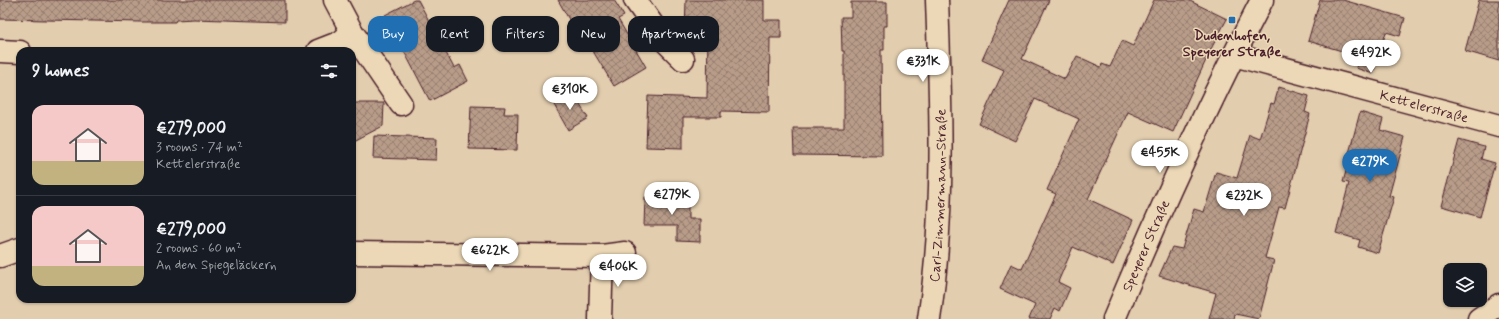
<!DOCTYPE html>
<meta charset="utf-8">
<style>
:root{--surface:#171b24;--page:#242831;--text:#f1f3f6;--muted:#9ea1a6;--line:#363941;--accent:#1f6fb2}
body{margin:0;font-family:Mynerve,sans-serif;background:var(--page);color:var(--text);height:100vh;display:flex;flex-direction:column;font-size:15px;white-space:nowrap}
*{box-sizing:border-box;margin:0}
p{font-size:13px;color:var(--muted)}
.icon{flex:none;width:22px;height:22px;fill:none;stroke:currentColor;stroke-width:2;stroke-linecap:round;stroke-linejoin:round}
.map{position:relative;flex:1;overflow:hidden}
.side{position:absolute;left:16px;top:47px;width:340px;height:256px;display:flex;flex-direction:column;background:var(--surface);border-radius:12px;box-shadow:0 1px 3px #0004}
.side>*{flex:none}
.hud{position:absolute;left:368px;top:16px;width:380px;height:36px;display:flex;gap:8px}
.controls{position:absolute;left:1443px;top:263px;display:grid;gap:8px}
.controls a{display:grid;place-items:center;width:44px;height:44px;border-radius:8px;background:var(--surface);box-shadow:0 1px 3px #0004;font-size:20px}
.price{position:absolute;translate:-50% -34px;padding:0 9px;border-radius:14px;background:#fff;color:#222;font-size:13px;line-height:26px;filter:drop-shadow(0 1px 2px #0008)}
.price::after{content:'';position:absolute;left:50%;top:24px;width:12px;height:9px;margin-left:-6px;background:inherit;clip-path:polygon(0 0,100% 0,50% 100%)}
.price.current{background:var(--accent);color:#fff}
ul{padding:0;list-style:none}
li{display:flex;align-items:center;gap:12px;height:100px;padding:0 16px}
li+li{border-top:1px solid var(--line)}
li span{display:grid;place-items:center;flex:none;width:112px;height:80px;border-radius:12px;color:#555}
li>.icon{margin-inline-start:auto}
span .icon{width:48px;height:48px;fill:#fffc;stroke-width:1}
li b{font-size:17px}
h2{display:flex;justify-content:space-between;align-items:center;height:48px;padding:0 16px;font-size:17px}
.chip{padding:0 14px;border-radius:12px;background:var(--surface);box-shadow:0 1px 3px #0004;font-size:14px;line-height:36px}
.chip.current{background:var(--accent);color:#fff}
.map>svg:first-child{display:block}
</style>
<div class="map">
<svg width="1499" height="319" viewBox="0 0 1499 319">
<defs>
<pattern id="building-cross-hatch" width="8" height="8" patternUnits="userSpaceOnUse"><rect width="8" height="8" fill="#b89c89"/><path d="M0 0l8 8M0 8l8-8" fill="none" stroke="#987f70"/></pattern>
</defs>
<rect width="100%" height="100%" fill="#e2cdae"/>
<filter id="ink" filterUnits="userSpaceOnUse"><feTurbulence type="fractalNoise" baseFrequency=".025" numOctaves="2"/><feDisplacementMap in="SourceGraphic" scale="8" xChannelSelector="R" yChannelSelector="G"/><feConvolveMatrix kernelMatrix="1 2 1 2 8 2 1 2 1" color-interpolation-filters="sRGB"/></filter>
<g filter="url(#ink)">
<path fill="url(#building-cross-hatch)" stroke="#4a1f2b" d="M0,0H285V22L194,19L176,20L175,22H141L0,19Z
M414,0H418L454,68L460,65L468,81L430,101L385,15Z
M558,0H614L624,16L618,19L646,67L614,86L579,28L575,30Z
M686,0H764V20H781V38H770L769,112L721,111V117H683V148L646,147L648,96L707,98L708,32H685Z
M1009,0H1049L1022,59L1065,79L1077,56L1101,67L1102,64L1110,67L1122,41L1133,46L1154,0H1188L1227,19L1212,47L1173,132L1128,112L1088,199L1133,220L1113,265L1073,247L1058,282L1070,288L1060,311L1055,308L1050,319H1029L1035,305L1000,289L1011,264L1022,269L1056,194L1047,190L1079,119L1035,99L1015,141L979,124L1004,70L982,60Z
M1320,0H1343L1405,18L1400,36L1386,32L1373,74L1356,68L1359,56L1308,41Z
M1479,0H1499V61L1465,51Z
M851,2H887V26H884V50H881L882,156L794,155L793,128H844V51H842L841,17H851Z
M1279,87L1309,96L1305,112L1310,114L1285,208L1279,207L1265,258L1274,260L1259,319L1235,314L1234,319H1209L1216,293L1159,276L1172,247L1182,249L1194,209L1204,212L1216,172L1237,178L1250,135L1260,139L1271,103L1274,104Z
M572,92L588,118L568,130L553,103Z
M352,103H384L383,126L352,142Z
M471,106L505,107L504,114H518L517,150L469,149Z
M1360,112L1383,119L1380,130L1405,137L1389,196L1394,197L1378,253L1358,247L1360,240L1336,233L1349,183L1343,182L1350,157H1348Z
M374,136L437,138L436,160L373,158Z
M1459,140L1484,147L1481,159L1495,163L1480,217L1441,206Z
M659,193L688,194V219H700V242L677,241V226H644L645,197H659Z"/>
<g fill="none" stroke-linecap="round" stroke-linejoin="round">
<defs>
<g id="minor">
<path d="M335,0L352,32L401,104"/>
<path d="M635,0L662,38L683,59"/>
<path d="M0,51L20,52"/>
<path d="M318,51L341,42L352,32"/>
<path id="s1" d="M1234,55L1499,126"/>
<path d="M352,253L602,256L625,253"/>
<path d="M0,256L20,249"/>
<path d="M600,319L602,256"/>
<path id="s2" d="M929,319C945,214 941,106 937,0"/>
</g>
<g id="major">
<path id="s3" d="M1114,319C1159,211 1208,104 1262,0"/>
<path d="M1479,319L1499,305"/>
</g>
</defs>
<use href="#minor" stroke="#4a1f2b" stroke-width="25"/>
<use href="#major" stroke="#4a1f2b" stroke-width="25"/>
<use href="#minor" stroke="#ecd8b6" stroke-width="22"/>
<use href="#major" stroke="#ecd8b6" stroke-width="22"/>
</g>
</g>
<rect fill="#1f6fb2" stroke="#ecd8b6" stroke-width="1.5" x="1228" y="16" width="8" height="8" rx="2"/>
<g text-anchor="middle" stroke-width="3" stroke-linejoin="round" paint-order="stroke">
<g font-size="14" font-weight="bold" fill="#4a1f2b" stroke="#ecd8b6">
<text x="1232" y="40">Dudenhofen,<tspan x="1232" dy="16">Speyerer Straße</tspan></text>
</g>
<g font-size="14" fill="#4a1f2b" stroke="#ecd8b6">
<text dy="5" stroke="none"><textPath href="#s1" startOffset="197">Kettelerstraße</textPath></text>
<text dy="5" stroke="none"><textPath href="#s2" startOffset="124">Carl-Zimmermann-Straße</textPath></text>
<text dy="5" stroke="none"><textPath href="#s3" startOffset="80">Speyerer Straße</textPath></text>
</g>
</g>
</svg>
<div class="controls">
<a><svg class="icon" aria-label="layers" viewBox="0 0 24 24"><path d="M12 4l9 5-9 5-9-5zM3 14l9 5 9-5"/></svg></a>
</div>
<b class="price" style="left:1371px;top:74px">€492K</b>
<b class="price" style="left:923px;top:83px">€331K</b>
<b class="price" style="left:570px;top:111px">€310K</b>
<b class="price" style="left:1160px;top:174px">€455K</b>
<b class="price current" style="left:1370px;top:183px">€279K</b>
<b class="price" style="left:672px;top:216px">€279K</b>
<b class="price" style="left:1244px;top:217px">€232K</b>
<b class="price" style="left:490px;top:272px">€622K</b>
<b class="price" style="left:618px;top:288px">€406K</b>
<div class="hud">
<a class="chip current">Buy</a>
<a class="chip">Rent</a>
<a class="chip">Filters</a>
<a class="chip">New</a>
<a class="chip">Apartment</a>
</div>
<section class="side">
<h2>9 homes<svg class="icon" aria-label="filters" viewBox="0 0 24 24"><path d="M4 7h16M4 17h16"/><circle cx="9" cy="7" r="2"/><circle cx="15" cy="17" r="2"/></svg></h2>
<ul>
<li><span style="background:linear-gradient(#f6c9c9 70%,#c2b280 0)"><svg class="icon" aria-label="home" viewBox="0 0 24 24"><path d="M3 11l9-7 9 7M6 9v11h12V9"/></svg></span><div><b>€279,000</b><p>3 rooms · 74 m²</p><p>Kettelerstraße</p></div></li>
<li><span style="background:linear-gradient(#f6c9c9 75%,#c2b280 0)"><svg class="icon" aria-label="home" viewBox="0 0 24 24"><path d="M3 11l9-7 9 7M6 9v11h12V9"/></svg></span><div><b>€279,000</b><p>2 rooms · 60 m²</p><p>An den Spiegeläckern</p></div></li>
</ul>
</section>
</div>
